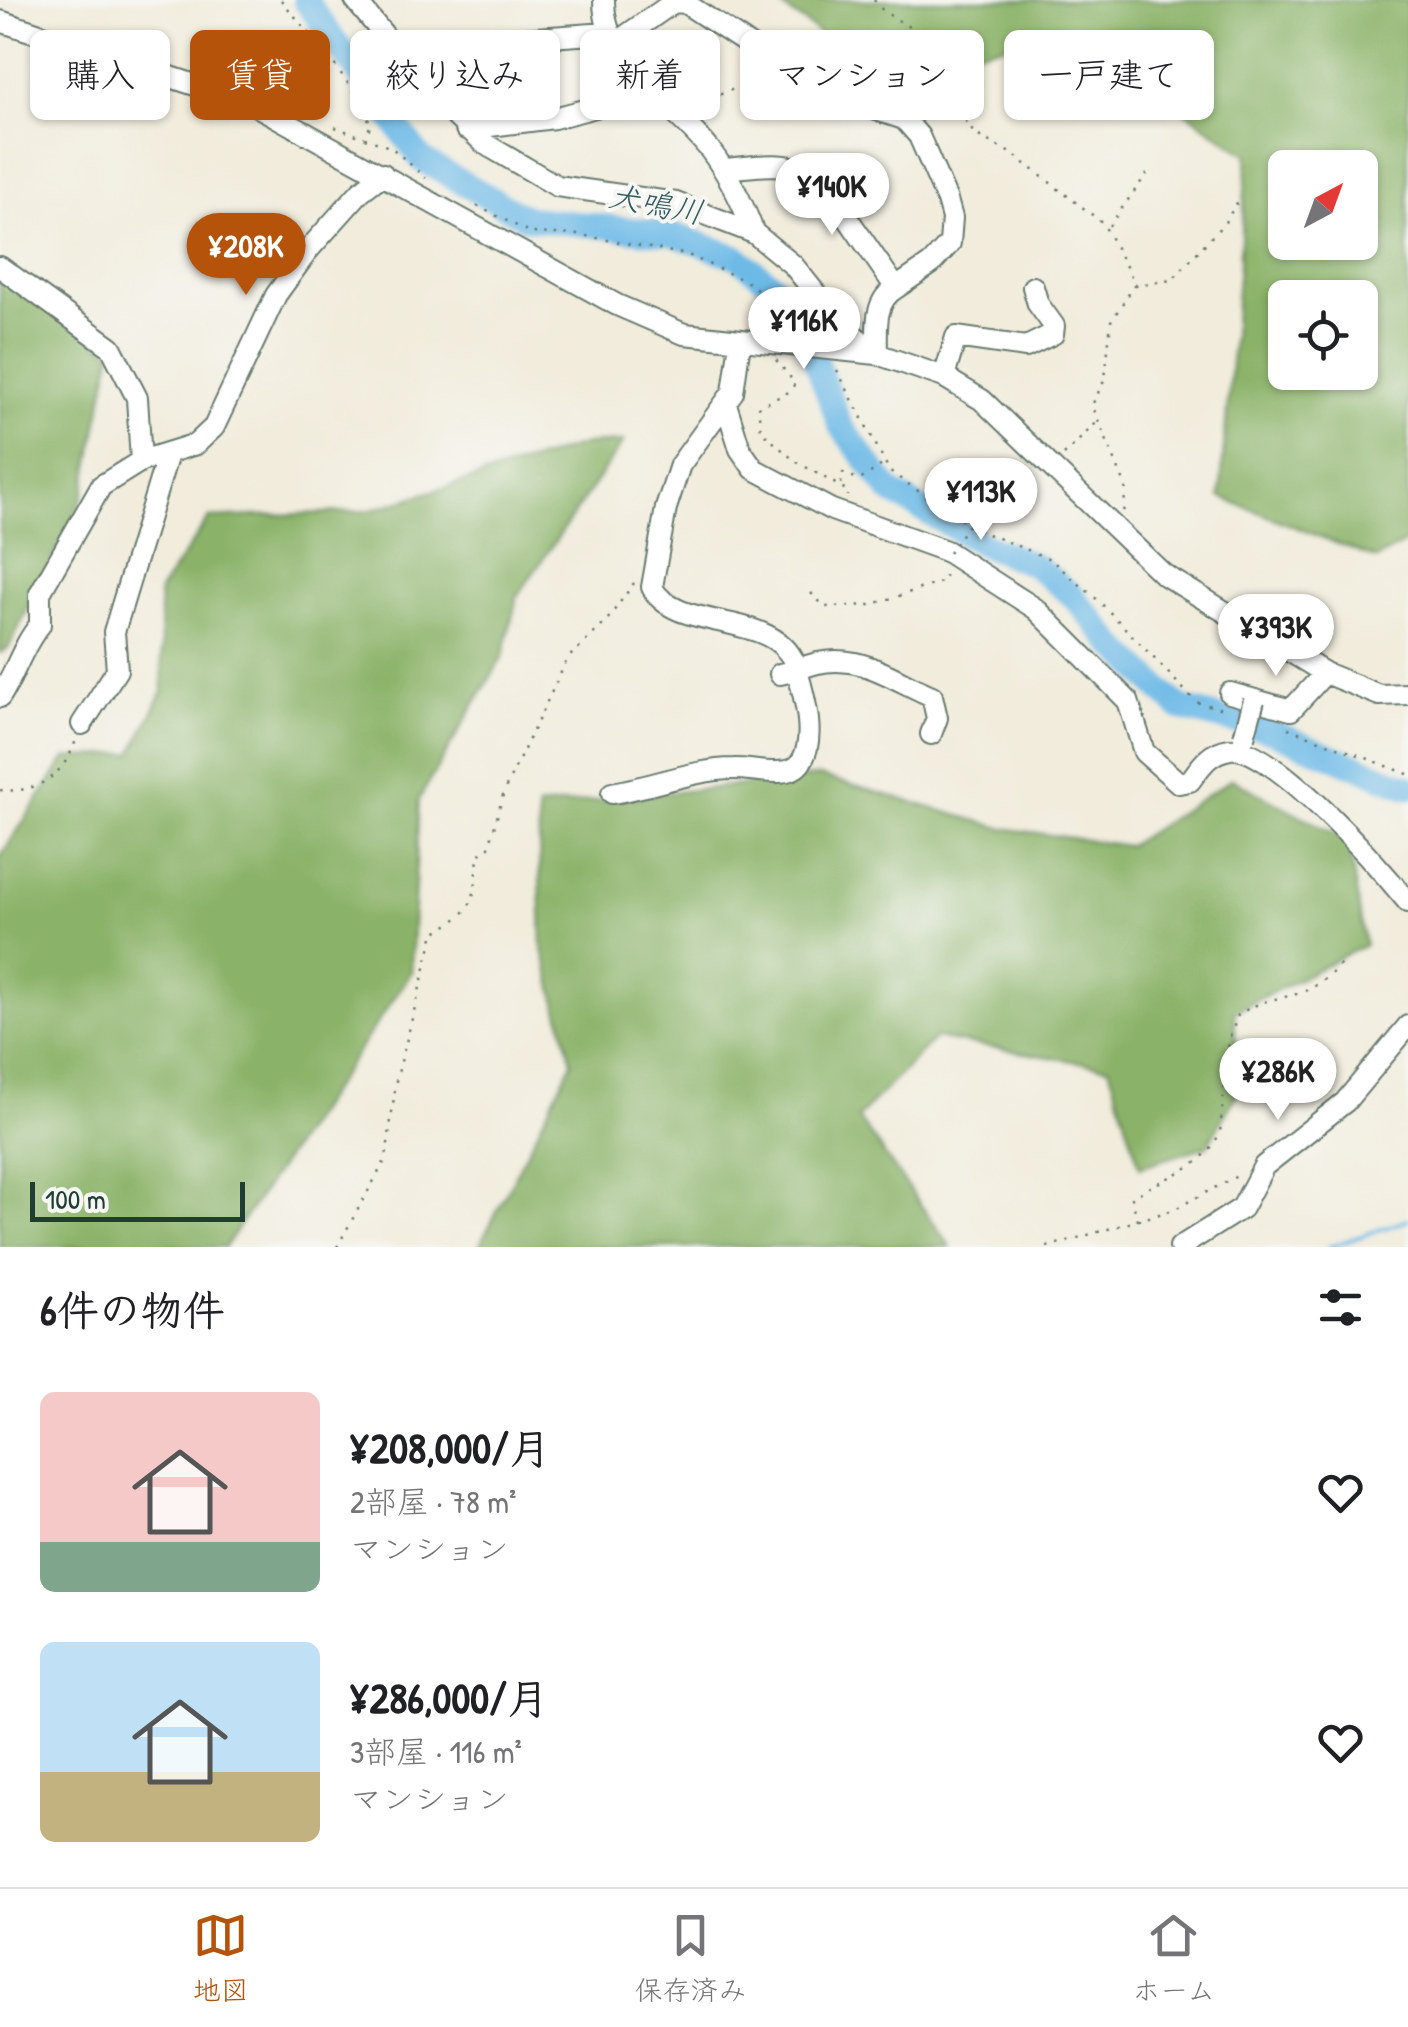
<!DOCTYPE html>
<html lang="ja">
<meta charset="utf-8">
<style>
:root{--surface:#fff;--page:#f6f6f6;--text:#202124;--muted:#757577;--line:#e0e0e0;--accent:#b45309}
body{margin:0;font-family:"Patrick Hand","Klee One",sans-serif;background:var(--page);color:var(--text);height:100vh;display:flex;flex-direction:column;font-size:38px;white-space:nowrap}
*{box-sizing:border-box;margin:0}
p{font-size:32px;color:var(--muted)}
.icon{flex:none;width:55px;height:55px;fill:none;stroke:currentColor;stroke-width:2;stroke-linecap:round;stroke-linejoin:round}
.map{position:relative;height:1247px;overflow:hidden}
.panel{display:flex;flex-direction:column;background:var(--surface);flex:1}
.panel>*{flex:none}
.top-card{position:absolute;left:30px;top:30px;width:1350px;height:90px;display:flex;gap:20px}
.needle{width:65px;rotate:41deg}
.buttons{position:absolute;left:1268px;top:150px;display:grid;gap:20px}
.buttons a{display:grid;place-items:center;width:110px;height:110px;border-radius:15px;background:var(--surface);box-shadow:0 2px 8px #0004;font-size:50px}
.scale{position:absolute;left:30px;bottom:25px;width:215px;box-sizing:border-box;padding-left:10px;border:5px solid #1f3d34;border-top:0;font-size:28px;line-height:35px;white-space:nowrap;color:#1f3d34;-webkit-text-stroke:8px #f6f6f2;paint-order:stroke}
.price{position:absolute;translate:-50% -85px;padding:0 22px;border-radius:35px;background:#fff;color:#222;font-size:32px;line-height:65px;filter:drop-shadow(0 2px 5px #0008)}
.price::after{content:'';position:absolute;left:50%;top:60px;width:30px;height:22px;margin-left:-15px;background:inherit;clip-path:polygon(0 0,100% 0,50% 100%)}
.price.current{background:var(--accent);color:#fff}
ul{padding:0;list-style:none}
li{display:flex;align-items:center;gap:30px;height:250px;padding:0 40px}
li span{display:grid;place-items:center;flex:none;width:280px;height:200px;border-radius:15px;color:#555}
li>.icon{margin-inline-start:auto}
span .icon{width:120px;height:120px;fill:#fffc;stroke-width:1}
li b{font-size:42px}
h2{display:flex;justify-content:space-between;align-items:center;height:120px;padding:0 40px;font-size:42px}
.chip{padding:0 35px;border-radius:15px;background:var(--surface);box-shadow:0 2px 8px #0004;font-size:35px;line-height:90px}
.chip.current{background:var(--accent);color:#fff}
.tab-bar{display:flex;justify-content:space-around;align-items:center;height:140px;border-top:2px solid var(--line);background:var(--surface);font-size:28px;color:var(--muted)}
.tab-bar a{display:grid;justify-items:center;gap:5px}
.tab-bar .current{color:var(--accent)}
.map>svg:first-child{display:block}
</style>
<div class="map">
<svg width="1408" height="1247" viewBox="0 0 1408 1247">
<rect width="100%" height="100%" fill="#f6f6f2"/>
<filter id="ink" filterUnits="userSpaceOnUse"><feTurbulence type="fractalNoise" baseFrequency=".01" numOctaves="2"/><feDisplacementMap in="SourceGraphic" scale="20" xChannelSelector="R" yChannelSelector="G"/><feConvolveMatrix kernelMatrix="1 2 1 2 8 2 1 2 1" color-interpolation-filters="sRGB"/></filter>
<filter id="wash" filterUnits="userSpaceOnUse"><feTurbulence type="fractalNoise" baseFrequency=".0048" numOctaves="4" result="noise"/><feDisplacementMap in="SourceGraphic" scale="40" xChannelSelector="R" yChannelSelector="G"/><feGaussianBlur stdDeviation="2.25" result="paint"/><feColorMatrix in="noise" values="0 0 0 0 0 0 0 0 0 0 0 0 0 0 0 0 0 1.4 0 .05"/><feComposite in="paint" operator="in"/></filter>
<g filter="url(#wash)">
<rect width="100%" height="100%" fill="#f1ecdb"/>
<path fill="#8ab268" stroke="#54784e" stroke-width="2.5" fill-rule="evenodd" d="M773,0H1408V541L1376,559L1220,497L1248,155L1070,33L972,52L925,109ZM1285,168H1360V242H1285ZM1285,298H1360V372H1285Z
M10,281L112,352L83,497L9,647L0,653V283Z
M623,442L517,597L503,656L419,799L411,973L225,1247H0V857L66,758L132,753L163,691L159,591L209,518L368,511L586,444Z
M820,776L1002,828L1128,846L1232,779L1348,841L1365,945L1234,1012L1239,1090L1207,1146L1140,1167L1109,1067L935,1038L858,1118L951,1247H479L572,1062L542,946L538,807Z"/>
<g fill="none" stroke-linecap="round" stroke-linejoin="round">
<path stroke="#6dbae7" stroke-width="4" d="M1329,1247L1408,1220"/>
<path stroke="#6dbae7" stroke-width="25" d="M305,0L422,160L526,218L672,234L737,257L779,290L802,325L840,425L890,491L980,543L1034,565L1073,596L1114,645L1180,708L1268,730L1408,787"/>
</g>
</g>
<g filter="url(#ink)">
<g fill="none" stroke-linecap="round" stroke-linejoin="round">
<defs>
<path id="minor" d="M355,0L436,98L485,144L557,186L676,203L754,233L793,265L840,324L877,354
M604,0C604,69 672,101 710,150C729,175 743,204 754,233
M0,21L253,104L617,305L684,334L877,354L944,377L982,400L1163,574L1325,673L1379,695L1408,694
M614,44L674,2L685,3L819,91L904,119L919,136L947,200L952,218L950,243L931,264L896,288
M394,48L607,33
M466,129L554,118L653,92
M724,169C761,166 795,157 824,184L896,288C873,301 877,330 877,354
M0,267L111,347L137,398L141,461
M740,342L733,392L680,465L666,508L652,587C675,635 780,607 797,670L780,674
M944,377L956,337L1026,347L1053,334L1054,326L1038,304L1033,287
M726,404L740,449L754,469L832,510L946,551L1036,609L1128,701L1144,752L1179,783L1190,781C1201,766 1209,752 1230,749C1272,744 1380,868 1408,902
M1230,693L1291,710L1325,673
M0,697C15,674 23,644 40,625V593L101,486L141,461L196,444L214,427L276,295L310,248L361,191L383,174
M82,724L117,670L114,632L167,457
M612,793C651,787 695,769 734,769C752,768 790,780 801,762C817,738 804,696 797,670C850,645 887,677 932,696L937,718L931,734
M1180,1247L1242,1208L1264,1166L1345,1102L1408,1026"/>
</defs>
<use href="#minor" stroke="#687a6e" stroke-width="24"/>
<path stroke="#687a6e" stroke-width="2.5" stroke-dasharray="2.5 8" stroke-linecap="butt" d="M281,0L327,54L362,103L371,125L364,137
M874,0L883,11L927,38L951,77L967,124L975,134L1014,155L1103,223L1131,276L1134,286L1111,321L1105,379L1092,405L1126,487L1123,514
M689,100L721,94L767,76
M335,127L392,148L426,178
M477,206L531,233L581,235L688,255L746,281L765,295L782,325
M1109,226L1147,174
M1135,285L1172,280L1225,222L1240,198
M776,360L795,383L791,391L758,407L761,431L795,461L848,491V496
M837,370L890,472L975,529L1050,559L1099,601L1196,702L1223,709
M1064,455L1096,423
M841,484L843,473L860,480L882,465
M811,593L825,607L870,605L945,581V573
M1288,728L1408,774
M0,790C38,794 64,775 76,740
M1137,1220L1132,1198C1164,1175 1203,1171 1220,1132L1229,1039L1238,1015C1280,986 1301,1011 1346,958
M337,1247L386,1159L396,1081L434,933C475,911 475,901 478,856L489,847L504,791L568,658L605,623L634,583
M1047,1247L1173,1210L1237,1176"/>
<use href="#minor" stroke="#fff" stroke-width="20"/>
<defs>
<path id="minor-bridge" d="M1244,737L1254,700"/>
</defs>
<use href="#minor-bridge" stroke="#687a6e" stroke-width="24" stroke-linecap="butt"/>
<path stroke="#687a6e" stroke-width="2.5" stroke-dasharray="2.5 8" stroke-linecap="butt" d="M949,553L980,507"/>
<use href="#minor-bridge" stroke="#fff" stroke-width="20"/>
</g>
</g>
<g text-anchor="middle" stroke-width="8" stroke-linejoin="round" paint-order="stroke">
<g font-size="32" font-style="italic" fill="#325c61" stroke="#f6f6f2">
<text transform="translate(656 204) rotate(11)" y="11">犬鳴川</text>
</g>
</g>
</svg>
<div class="buttons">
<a><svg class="needle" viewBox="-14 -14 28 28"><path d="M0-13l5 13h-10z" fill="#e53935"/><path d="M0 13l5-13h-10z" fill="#757577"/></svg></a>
<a><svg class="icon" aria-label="locate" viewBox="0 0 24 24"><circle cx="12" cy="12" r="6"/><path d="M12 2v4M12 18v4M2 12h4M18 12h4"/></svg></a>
</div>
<div class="scale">100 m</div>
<b class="price" style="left:832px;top:238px">¥140K</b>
<b class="price current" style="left:246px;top:298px">¥208K</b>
<b class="price" style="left:804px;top:372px">¥116K</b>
<b class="price" style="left:981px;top:543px">¥113K</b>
<b class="price" style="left:1276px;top:679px">¥393K</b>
<b class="price" style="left:1278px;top:1123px">¥286K</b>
<div class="top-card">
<a class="chip">購入</a>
<a class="chip current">賃貸</a>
<a class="chip">絞り込み</a>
<a class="chip">新着</a>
<a class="chip">マンション</a>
<a class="chip">一戸建て</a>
</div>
</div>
<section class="panel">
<h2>6件の物件<svg class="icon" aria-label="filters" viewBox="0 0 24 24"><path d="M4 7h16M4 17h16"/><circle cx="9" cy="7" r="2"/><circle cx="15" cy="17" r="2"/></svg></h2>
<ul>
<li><span style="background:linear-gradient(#f6c9c9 75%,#7fa58c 0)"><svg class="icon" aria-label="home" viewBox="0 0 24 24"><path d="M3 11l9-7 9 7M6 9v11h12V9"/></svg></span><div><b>¥208,000/月</b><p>2部屋 · 78 m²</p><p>マンション</p></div><svg class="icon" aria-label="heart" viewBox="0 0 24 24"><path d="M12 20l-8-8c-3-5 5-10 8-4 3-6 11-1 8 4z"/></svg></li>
<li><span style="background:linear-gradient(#bfe0f5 65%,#c2b280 0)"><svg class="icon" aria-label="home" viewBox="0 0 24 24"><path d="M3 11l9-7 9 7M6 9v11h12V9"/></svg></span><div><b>¥286,000/月</b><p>3部屋 · 116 m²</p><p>マンション</p></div><svg class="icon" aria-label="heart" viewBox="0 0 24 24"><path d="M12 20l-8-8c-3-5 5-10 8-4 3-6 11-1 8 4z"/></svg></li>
</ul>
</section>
<nav class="tab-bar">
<a class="current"><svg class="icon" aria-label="map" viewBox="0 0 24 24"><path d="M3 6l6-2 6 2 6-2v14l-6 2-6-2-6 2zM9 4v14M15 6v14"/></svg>地図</a>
<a><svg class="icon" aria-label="saved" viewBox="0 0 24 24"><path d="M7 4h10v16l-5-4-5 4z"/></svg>保存済み</a>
<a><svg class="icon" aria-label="home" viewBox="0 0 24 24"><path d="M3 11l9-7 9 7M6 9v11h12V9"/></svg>ホーム</a>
</nav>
